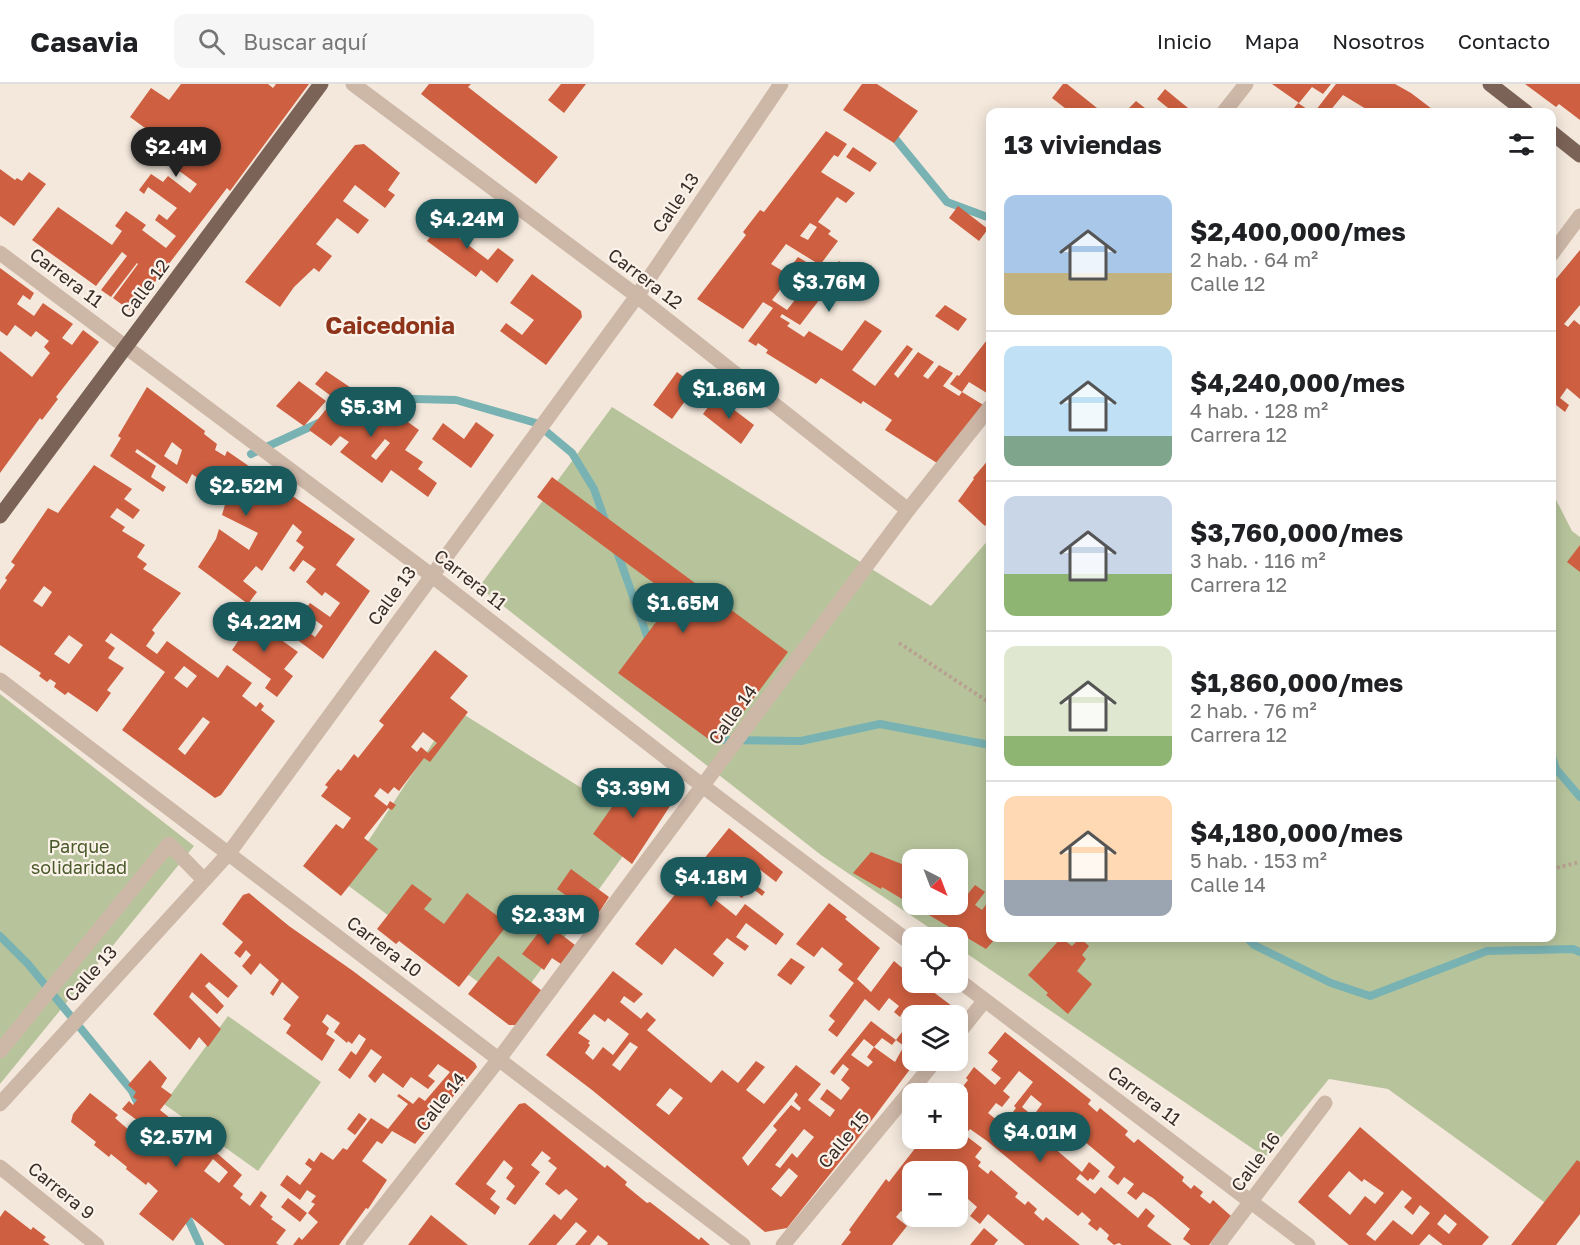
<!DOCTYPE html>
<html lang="es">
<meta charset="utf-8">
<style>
:root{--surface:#fff;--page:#f6f6f6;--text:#202124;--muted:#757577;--line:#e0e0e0;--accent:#1a5a5d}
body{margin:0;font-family:"Golos Text",sans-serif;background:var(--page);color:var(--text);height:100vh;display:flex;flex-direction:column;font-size:22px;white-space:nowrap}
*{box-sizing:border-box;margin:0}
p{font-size:20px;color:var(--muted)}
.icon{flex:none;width:33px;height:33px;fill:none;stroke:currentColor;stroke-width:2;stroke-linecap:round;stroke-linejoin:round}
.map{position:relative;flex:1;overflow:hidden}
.panel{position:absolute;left:986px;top:24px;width:570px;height:834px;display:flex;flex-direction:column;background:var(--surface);border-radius:12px;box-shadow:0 3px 15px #0003}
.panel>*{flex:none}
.needle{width:39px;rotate:138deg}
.fabs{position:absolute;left:902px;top:765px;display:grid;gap:12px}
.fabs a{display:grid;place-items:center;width:66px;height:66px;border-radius:12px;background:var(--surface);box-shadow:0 3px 15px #0003;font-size:30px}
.price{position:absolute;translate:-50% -51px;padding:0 14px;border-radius:21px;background:var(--accent);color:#fff;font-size:20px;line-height:39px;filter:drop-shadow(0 2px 3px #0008)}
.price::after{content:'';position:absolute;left:50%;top:36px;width:18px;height:14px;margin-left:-9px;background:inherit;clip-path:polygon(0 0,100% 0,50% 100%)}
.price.current{background:#222;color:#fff}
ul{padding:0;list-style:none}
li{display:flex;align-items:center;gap:18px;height:150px;padding:0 18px}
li+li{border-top:2px solid var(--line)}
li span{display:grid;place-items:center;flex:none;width:168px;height:120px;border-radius:12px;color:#555}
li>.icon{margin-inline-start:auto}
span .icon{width:72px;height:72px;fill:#fffc;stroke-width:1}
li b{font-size:26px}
h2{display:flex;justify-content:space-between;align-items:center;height:72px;padding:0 18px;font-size:26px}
header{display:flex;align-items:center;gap:36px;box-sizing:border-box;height:84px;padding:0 30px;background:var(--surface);border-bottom:2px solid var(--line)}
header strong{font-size:28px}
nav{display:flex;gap:33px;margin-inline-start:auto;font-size:21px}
.search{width:420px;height:54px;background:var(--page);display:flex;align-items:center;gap:15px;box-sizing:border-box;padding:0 21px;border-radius:12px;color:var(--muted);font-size:22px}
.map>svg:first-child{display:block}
</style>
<header>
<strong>Casavia</strong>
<div class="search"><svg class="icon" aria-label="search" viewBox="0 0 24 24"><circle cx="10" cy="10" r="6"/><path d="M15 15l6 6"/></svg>Buscar aquí</div>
<nav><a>Inicio</a><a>Mapa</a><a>Nosotros</a><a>Contacto</a></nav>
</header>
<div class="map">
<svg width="1580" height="1161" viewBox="0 0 1580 1161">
<rect width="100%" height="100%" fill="#f4e8dc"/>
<path fill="#b7c49b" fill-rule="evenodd" d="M612,323L931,522L990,454V854H1551V406L1572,447L1580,453V1118L1566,1134L1388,1005L1329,995L1265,1073L957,863V854L943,853L821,771L479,503ZM912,776H957V820H912Z
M0,610L194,762L0,1000Z
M455,625L644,743L513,924L342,797Z
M228,932L321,998L258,1087L164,1020Z"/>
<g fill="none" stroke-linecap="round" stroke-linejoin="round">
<path stroke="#79b2b3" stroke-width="8" d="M889,47L947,118L990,134
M363,319L374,314L456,316L536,339L572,369L594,405L607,442
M251,370L349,325
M615,462L650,560
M714,652L719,656L801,657L880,640L990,661
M1551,669L1556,685L1580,713
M0,852L28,880L132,1007L141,1026
M1247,854L1254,861L1331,899L1370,912L1487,867L1573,865L1580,868
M184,1126L200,1161"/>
</g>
<path fill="#ce5f40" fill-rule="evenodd" d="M181,0H268L273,4L276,0H309L230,107L227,104L132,228L113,214L138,180L137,179L111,213L101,206L127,172L122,168L96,202L32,156L58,123L112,161L122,147L115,142L126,127L146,141L142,146L166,164L176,152L155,136L159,130L167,136L177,124L148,103L144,110L139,106L151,90L163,98L168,92L190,109L197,100L148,64L156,52L130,33L151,4L169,16Z
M429,0H471L468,3L558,73L536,100L421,10Z
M561,0H586L564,29L548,16Z
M862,0H877L918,27L894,59L843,26Z
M1063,0H1067L1097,24L1093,28H1070L1052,14Z
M1272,0H1331L1323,10L1312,3L1299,19Z
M1336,0H1395L1411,9L1436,28H1371L1343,11L1329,28H1320L1316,26Z
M1525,0H1580V36L1559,20L1556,23Z
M1165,5L1177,15L1193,28H1173L1157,15Z
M1136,17L1150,28H1125Z
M1298,19L1310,27L1309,28H1291Z
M826,47L847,60L838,73L834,71L821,88L855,109L846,119L837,113L818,138L831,147L828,150L838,157L820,181L786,160L771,180L786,189L798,173L818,185L806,201L823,211L800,241L782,230L780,233L790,239L787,242L804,253L809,247L842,267L865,236L882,247L852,286L875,302L907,261L913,265L894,290L898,294L918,268L934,278L923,292L928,295L939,281L953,289L943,302L959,312L962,308L985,322L937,379L885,346L892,336L863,317L861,320L821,294L816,300L766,269L768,266L758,259L756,262L748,257L773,224L763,218L743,245L697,215L746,151L743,148L760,126L764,128ZM810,139L817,143L808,156L800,152ZM791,192L796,195L788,205L798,212L787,226L772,216Z
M364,60L400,89L388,106L395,111L385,124L355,101L343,117L369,136L358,150L337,134L316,160L332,172L319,188L314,184L294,203L280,223L245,198L355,61Z
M853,63L877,79L870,88L846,73Z
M0,85L15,96L17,94L22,97L29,88L46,100L14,142L0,132Z
M958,122L988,145L979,157L949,134Z
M449,127L469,142L459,154L488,176L498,164L514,176L497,199L481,186L476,193L427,157Z
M1580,166V221L1564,240L1568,243L1574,236L1580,241V315L1567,304L1560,314L1569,321L1565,328L1551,317V201Z
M839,177L860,189L852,199L841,193L834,202L824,196Z
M0,184L34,209L30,216L23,211L17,220L34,232L43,219L73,240L62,254L72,261L83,246L99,258L56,313L58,315L42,336L40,334L0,389V267L32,293L50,269L44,263L49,257L36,247L31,253L15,241L7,252L0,247Z
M532,190L581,227L582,233L546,281L500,247L506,239L522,251L534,236L510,219Z
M945,221L967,235L958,247L935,232Z
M990,252V311L969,298L962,308L950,300L957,291L959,292Z
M326,287L369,316L372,313L381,319L376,325L367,318L361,326L369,332L371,330L385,340L394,328L419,346L405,366L423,378L418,385L437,399L428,413L391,386L382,399L340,368L349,358L340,352L331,362L309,346L328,323L338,332L352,315L337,305L331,312L315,300ZM385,355L390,359L376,376L371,372Z
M677,288L696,302L672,335L653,321Z
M299,297L326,317L304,342L276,322Z
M147,303L205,347L204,350L217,360L215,366L225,372L227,367L355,455L336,481L370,507L323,575L276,540L289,522L301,531L310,519L330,533L340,519L325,508L322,512L306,498L316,485L303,476L294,488L289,484L304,463L296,457L302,448L293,440L262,487L256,482L243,497L257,508L248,520L198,483L216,455L219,445L249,466L258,449L222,431L227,414L221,409L219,417L205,407L206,400L192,390L187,400L137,365L135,368L156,382L151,393L166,403L163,408L110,372L121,354L118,352ZM172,358L182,366L177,381L164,372ZM311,533L323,542L315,553L303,544Z
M716,312L754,341L741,360L703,330Z
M476,338L494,351L471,384L432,355L443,339L464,355Z
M990,374V426L988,428L990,435L985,442L958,417L974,395L973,394Z
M94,381L132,405L124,415L140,426L133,435L117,424L110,433L125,443L122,447L145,461L137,473L147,480L143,485L181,509L152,546L155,549L146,562L157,570L167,557L218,594L227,581L252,599L242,612L256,623L260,618L264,622L261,626L275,637L221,711L215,714L122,646L165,588L111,549L105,557L115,564L108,574L124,584L107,606L111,609L97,628L68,608L65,611L54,603L56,599L50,595L47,598L39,592L41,589L0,561V506L7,496L5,494L15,481L11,478L48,424L58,429ZM44,502L52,508L42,523L33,517ZM69,551L83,561L69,580L54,570ZM184,582L197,592L187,604L174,594ZM203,633L210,638L185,671L178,665Z
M552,393L788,568L718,662L618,589L674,514L537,413Z
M1580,461V488L1567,478Z
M253,524L269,535L265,540L249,529Z
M244,529L298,568L284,585L293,592L277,613L265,604L271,595L232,566L241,553L231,546Z
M435,566L468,592L450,614L468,628L430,678L424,674L399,707L394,703L388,710L380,704L374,712L387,722L390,717L396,721L392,726L388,724L364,754L378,765L341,812L303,782L336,740L343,745L351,734L321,712L328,703L325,701L338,685L341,687L354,670L358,674L384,641L379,637ZM423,648L437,659L428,669L421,663L417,668L411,663Z
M635,690L672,719L632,780L593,750Z
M729,744L783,788L776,798L759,785L750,797L765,808L762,812L751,803L742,814L711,795L702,805L736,832L745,820L784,850L776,861L746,839L736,853L749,862L745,867L727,854L713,870L724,879L713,893L675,864L662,881L635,860Z
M871,768L912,784V820H957V813L963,816L975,801L985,808L975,821L982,826L988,818L990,820V854H996L986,865L882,803L881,805L853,789Z
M571,785L609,813L596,833L557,805Z
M412,800L432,815L424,825L444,840L467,809L508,840L459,903L399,857L396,860L377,845Z
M249,809L289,842L353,887L475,979L477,983L415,1060L392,1047L382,1060L377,1057L362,1077L387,1096L368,1125L366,1124L339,1161H293L299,1153L302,1156L318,1138L308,1129L315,1120L311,1118L316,1112L307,1106L300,1116L280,1101L287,1091L300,1101L312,1085L305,1080L309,1074L314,1078L321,1068L333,1076L343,1064L347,1066L371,1034L388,1045L408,1020L397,1012L399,1010L413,1020L419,1013L425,1017L450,988L438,980L428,992L435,997L428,1005L411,993L403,1004L383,989L375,999L368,992L382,973L371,965L350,995L338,986L351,967L356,971L366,955L359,950L352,960L348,957L347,959L334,948L340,939L327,930L322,938L329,944L326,950L335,956L322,977L286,949L291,941L283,935L299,913L282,898L273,912L270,909L279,896L260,879L251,891L242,882L251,871L246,866L240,874L234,869L243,858L222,840L243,811Z
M829,819L847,833L845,835L880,864L857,895L871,908L894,877L912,892V898H920L956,925L951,932H911L904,926L900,933L894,928L899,922L889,914L879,927L865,915L837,953L828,946L835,937L829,932L854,899L838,886L843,880L822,863L814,873L796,860Z
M537,832L575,861L561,880L552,874L544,886L522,870L542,844L533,837Z
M1061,854L1072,862L1080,854L1089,862L1082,871L1086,875L1077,887L1092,900L1068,930L1046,911L1048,909L1028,891Z
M201,869L238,902L228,914L209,898L205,902L224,922L217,930L192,908L189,913L221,945L208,963L199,953L190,966L153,930Z
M498,872L541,906L516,941H509L468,910Z
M791,874L805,883L791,901L777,891Z
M613,887L643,910L634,919L624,912L620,918L641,935L647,928L656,936L647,946L711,999L722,986L738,999L756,977L765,983L746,1006L764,1020L796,981L821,1000L808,1016L830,1033L835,1026L820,1015L827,1005L841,1016L850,1004L841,996L849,985L843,980L834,991L830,988L871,937L896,956L892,961L882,954L874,963L864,955L851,971L868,983L873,978L867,973L874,963L895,978L904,962L896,956L905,944L912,949V976H917L850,1065L787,1144L765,1148L592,1006L546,971ZM594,930L605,938L608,934L629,950L613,971L603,963L593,976L585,969L590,961L588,959L590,957L578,949ZM630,958L638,963L620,987L612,981ZM670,1004L683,1014L669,1031L656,1021ZM796,1008L798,1011L794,1017L801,1024L799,1027L791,1021L773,1042L777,1046L748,1082L742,1074ZM804,1045L814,1053L797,1074L792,1069L780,1084L775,1081ZM789,1084L798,1092L781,1113L771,1105Z
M1005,948L1091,1016L1088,1020L1097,1028L1100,1024L1128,1047L1125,1051L1134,1059L1138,1055L1184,1093L1182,1097L1191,1105L1194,1101L1203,1108L1200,1112L1210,1120L1213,1116L1231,1132L1209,1161H1191L1183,1155L1190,1145L1153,1114L1143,1108L1136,1116L1127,1109L1134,1100L1124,1093L1118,1101L1108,1093L1115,1083L1060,1037L1045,1056L1082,1088L1089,1078L1100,1087L1093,1096L1090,1094L1088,1097L1080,1090L1076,1095L1095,1110L1101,1103L1138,1134L1146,1124L1155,1132L1147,1142L1172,1161H1122L1119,1159L1114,1161L1107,1155L1109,1151L1100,1143L1097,1147L1088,1140L1091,1136L1082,1128L1078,1132L987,1057L970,1045L965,1051L982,1064L975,1073L981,1078L978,1082L988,1090L991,1086L1018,1109L1015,1113L1025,1121L1028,1117L1037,1125L1034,1129L1043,1137L1046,1133L1080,1161H1025L988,1130L980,1140L970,1132L977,1123L968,1115L965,1119L957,1113V1090L962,1084L956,1079L949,1088H912V1121L906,1131L901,1127L896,1133L907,1142L892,1161H841L851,1148L849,1146L886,1095L889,1098L923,1054H957V1010L968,996L966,994L974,983L995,1001L1001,994L991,986L998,977L988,969ZM1019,987L1033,998L1014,1022L1016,1024L1009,1033L1007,1031L993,1049L990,1046L998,1037L988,1029L996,1019L1002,1023L1010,1013L1003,1007ZM1031,1011L1042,1020L1033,1032L1022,1023Z
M150,976L167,994L161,1003L172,1011L160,1026L195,1054L184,1067L191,1072L203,1057L242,1091L233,1102L243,1110L240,1114L250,1122L261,1107L267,1112L260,1122L273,1133L271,1135L286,1146L276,1159L279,1161H225L191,1133L173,1157L139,1130L158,1107L148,1098L146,1101L126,1085L127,1083L111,1070L109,1073L94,1061L96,1058L71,1038L73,1030L90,1009L118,1031L115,1034L130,1047L138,1037L122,1025L129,1017L133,1021L137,1016L133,1013L136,1008L128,1001ZM213,1075L228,1088L219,1099L204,1087Z
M525,1019L605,1084L607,1081L627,1098L625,1101L647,1119L650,1118L699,1156L701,1153L710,1161H607L608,1159L598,1151L590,1161H575L587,1147L576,1138L556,1161H528L554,1130L561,1136L578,1115L566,1105L559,1111L545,1100L557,1084L548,1077L551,1074L542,1067L531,1081L540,1088L515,1121L506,1115L515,1102L506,1094L513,1084L504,1076L486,1100L496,1107L490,1115L500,1123L495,1131L455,1100L519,1020Z
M359,1029L367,1035L355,1051L347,1045Z
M1360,1043L1489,1153L1482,1161H1443L1429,1150L1419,1161H1349L1298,1118ZM1349,1087L1362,1098L1364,1095L1384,1109L1375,1120L1365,1112L1350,1131L1328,1112ZM1402,1106L1412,1114L1404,1123L1413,1131L1420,1121L1430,1129L1412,1151L1393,1136L1375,1157L1366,1150ZM1445,1130L1457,1140L1449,1150L1437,1140Z
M1577,1076L1580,1078V1130L1556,1161H1511Z
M288,1114L307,1129L300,1138L281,1123Z
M5,1126L31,1146L33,1143L46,1153L43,1156L50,1161H0V1133Z
M431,1131L468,1161H408Z
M984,1144L998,1156L994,1161H970Z"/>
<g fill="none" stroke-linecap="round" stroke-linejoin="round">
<path stroke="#b9a191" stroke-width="4" stroke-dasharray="3 3" stroke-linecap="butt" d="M899,559L990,619
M1551,785L1580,778"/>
<path stroke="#cdb7a7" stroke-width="15" d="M353,0L637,212L908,426
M1224,28L1246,0
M0,169L431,491L704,703L912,860
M1551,171L1580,132
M0,596L743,1161
M957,895L1308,1161
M957,951L985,916
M0,967L169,760L204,796
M0,1020L229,769L637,212L781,0
M0,1083L97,1161
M353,1161L499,975L908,426L990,323
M783,1161L936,976
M1218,1161L1325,1019"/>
<path stroke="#7c6358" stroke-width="15" d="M1490,0L1526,28
M1551,48L1580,71
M0,432L321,0"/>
</g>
<g text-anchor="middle" stroke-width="4.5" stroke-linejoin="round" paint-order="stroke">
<g font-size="18" fill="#392d28" stroke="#fbf2e9">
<text transform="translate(676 119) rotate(-56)" y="6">Calle 13</text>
<text transform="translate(66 194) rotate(37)" y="6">Carrera 11</text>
<text transform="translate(645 195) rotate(37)" y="6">Carrera 12</text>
<text transform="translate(145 205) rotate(-53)" y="6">Calle 12</text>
<text transform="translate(470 496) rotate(38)" y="6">Carrera 11</text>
<text transform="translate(392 512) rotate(-54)" y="6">Calle 13</text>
<text transform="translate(733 631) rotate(-54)" y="6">Calle 14</text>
<text transform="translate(384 863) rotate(37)" y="6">Carrera 10</text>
<text transform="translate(91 890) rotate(-48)" y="6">Calle 13</text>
<text transform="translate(1144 1012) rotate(37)" y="6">Carrera 11</text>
<text transform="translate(441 1018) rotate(-52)" y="6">Calle 14</text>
<text transform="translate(844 1056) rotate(-50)" y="6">Calle 15</text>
<text transform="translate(1256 1078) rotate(-53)" y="6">Calle 16</text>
<text transform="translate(61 1107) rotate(39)" y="6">Carrera 9</text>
</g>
<g font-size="18" fill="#49592a" stroke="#fbf2e9">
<text x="79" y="769">Parque<tspan x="79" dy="21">solidaridad</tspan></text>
</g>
<g font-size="24" font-weight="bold" fill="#8d341b" stroke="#fbf2e9">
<text x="390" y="250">Caicedonia</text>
</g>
</g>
</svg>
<div class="fabs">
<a><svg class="needle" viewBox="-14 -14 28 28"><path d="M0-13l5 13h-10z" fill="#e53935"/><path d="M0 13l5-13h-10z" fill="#757577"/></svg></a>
<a><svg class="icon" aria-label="locate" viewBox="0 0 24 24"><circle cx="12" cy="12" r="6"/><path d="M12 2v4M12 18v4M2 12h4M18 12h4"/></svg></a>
<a><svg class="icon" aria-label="layers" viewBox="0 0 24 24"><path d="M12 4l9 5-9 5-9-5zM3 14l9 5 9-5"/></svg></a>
<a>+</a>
<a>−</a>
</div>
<b class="price current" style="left:176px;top:94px">$2.4M</b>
<b class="price" style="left:467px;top:166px">$4.24M</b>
<b class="price" style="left:829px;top:229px">$3.76M</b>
<b class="price" style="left:729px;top:336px">$1.86M</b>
<b class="price" style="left:371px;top:354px">$5.3M</b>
<b class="price" style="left:246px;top:433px">$2.52M</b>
<b class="price" style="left:683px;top:550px">$1.65M</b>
<b class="price" style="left:264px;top:569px">$4.22M</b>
<b class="price" style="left:633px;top:735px">$3.39M</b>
<b class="price" style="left:711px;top:824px">$4.18M</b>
<b class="price" style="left:548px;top:862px">$2.33M</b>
<b class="price" style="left:1040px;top:1079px">$4.01M</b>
<b class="price" style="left:176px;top:1084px">$2.57M</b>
<section class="panel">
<h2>13 viviendas<svg class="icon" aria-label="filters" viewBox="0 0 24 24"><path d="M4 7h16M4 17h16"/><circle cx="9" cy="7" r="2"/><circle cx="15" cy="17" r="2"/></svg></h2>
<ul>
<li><span style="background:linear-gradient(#a9c7e8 65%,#c2b280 0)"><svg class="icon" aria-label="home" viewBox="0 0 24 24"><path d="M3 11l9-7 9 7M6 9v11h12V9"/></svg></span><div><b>$2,400,000/mes</b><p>2 hab. · 64 m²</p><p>Calle 12</p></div></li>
<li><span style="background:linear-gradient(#bfe0f5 75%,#7fa58c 0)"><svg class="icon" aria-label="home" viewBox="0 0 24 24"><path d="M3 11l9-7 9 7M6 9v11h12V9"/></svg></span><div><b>$4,240,000/mes</b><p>4 hab. · 128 m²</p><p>Carrera 12</p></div></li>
<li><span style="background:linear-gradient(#c9d6e8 65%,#8fb573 0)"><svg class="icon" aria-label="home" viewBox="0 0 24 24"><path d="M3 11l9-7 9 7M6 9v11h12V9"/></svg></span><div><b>$3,760,000/mes</b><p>3 hab. · 116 m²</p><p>Carrera 12</p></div></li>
<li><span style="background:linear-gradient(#dfe7d0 75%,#8fb573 0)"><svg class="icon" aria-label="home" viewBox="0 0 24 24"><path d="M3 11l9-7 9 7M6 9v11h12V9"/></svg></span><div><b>$1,860,000/mes</b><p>2 hab. · 76 m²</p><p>Carrera 12</p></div></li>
<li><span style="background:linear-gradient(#ffd9b3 70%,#9aa5b1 0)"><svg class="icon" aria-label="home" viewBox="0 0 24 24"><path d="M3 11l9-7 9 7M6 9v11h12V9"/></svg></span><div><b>$4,180,000/mes</b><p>5 hab. · 153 m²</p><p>Calle 14</p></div></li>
</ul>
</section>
</div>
